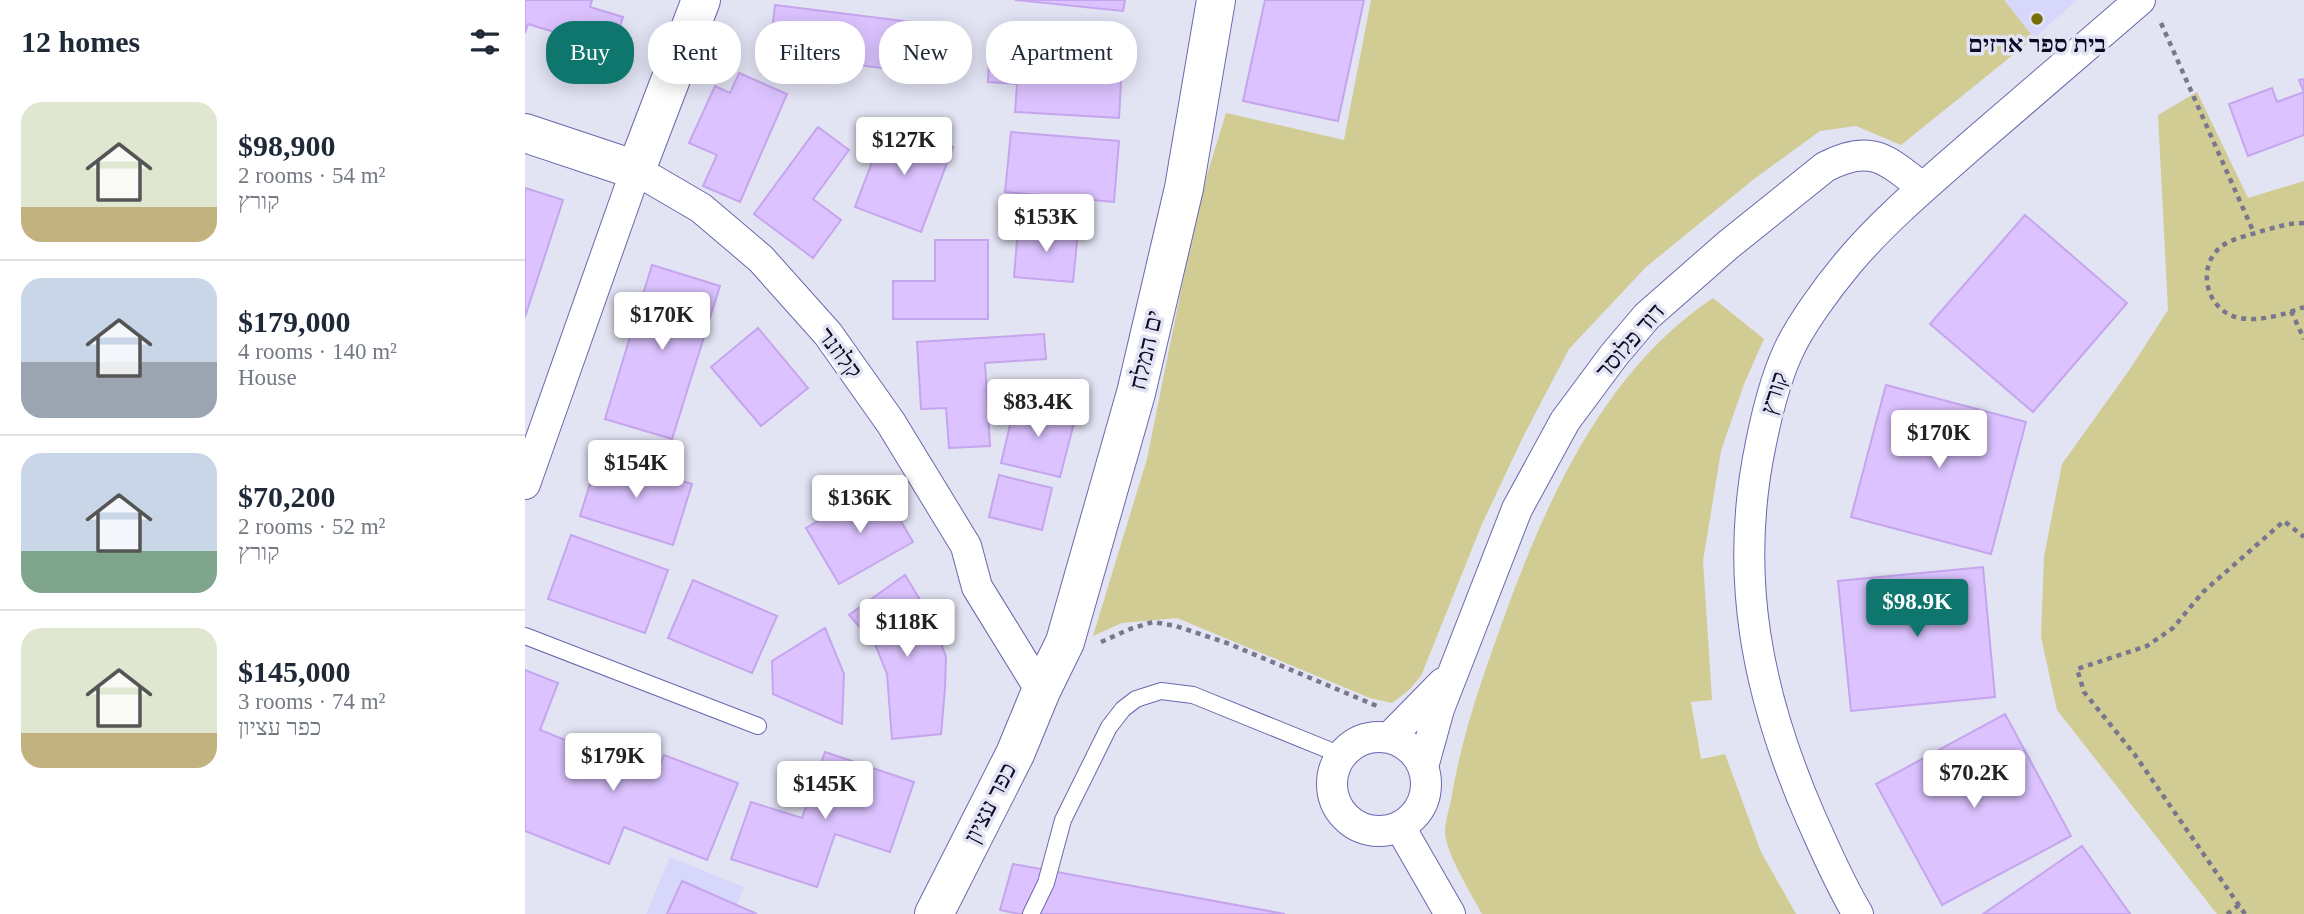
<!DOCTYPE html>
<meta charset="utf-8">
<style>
:root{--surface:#fff;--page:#f6f6f7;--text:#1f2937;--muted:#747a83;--line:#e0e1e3;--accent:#0f766e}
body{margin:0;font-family:"Times New Roman",Heebo,serif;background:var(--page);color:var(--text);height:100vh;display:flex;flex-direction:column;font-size:26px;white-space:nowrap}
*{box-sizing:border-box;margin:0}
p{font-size:23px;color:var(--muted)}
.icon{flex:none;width:38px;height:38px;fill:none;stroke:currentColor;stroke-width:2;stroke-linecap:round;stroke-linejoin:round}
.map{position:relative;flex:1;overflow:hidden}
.side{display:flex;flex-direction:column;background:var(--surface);width:525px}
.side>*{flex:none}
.guide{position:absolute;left:21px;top:21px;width:665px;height:63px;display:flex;gap:14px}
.price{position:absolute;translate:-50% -60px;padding:0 16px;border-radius:7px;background:#fff;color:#222;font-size:23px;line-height:46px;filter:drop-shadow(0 2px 4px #0008)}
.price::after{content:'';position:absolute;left:50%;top:42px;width:21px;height:16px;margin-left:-10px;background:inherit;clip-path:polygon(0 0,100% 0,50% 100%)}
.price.on{background:var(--accent);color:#fff}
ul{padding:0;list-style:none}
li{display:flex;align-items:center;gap:21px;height:175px;padding:0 21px}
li+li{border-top:2px solid var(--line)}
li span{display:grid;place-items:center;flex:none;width:196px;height:140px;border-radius:21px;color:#555}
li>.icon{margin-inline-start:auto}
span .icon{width:84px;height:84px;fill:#fffc;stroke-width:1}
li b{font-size:30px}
h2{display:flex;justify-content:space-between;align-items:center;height:84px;padding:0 21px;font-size:30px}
.pill{padding:0 24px;border-radius:28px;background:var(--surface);box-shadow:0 4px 18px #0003;font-size:24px;line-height:63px}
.pill.on{background:var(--accent);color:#fff}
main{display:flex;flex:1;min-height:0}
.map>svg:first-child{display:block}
</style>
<main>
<section class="side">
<h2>12 homes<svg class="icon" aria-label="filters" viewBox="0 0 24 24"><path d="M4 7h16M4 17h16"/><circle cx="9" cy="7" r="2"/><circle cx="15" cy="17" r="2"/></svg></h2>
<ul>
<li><span style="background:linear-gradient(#dfe7d0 75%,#c2b280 0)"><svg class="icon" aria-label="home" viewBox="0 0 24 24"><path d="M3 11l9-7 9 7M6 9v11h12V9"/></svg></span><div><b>$98,900</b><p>2 rooms · 54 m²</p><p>קורץ</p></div></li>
<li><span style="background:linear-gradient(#c9d6e8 60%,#9aa5b1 0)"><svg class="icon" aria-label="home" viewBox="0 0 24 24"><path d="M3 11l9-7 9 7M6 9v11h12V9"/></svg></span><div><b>$179,000</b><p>4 rooms · 140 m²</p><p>House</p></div></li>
<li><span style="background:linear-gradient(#c9d6e8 70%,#7fa58c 0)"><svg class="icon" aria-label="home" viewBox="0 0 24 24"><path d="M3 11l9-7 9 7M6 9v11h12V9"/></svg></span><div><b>$70,200</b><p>2 rooms · 52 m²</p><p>קורץ</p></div></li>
<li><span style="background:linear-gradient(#dfe7d0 75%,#c2b280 0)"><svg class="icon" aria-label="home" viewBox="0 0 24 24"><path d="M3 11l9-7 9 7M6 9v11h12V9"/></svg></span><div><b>$145,000</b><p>3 rooms · 74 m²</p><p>כפר עציון</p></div></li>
</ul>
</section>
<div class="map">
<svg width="1779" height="914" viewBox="0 0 1779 914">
<rect width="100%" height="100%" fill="#e2e3f3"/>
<path fill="#d6d7fa" d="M1479,0H1552L1509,38Z
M145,857L219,887L208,914H121Z"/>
<path fill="#d1cc94" d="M846,0H1479L1509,38L1376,145L1331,126L1295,131L1229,179L1121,267L1044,349L998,437L957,524L896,676L884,690L867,703L845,698L652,618L597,623L568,636L622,459L674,201L701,113L819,140Z
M1672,92L1723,198L1779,181V914H1692L1532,710L1516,637L1519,557L1537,464L1605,369L1643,310L1633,115Z
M1188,298L1239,339L1219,384L1196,451L1178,561L1187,700L1166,702L1176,759L1200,754L1236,852L1271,914H957C947,895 920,852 920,832C920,822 924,810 926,800C933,758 944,718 958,677C1005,541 1062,382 1188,298Z"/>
<path fill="#dcc3ff" stroke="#c5a5ee" stroke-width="2" d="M0,0H67L65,7L98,17L82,66L37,52L42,36L3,24L0,33Z
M490,0H600L598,11Z
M740,0H839L813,121L718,101Z
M250,5L403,24L397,73L244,54Z
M465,37L598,45L594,118L490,112L492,84L463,82Z
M214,73L262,94L215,202L178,186L192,155L164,143L190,86L205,93Z
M1779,79V135L1723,156L1704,104L1747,88L1752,102L1779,92L1774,80Z
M362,123L428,147L396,232L330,207Z
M293,127L324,150L288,199L316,220L288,258L229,214Z
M486,132L594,141L589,202L480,192Z
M0,188L38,200L0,317Z
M1500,215L1602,303L1508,412L1405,324Z
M493,227L553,232L548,282L489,277Z
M410,240H463V319H368V281H410Z
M127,265L195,286L147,439L80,419Z
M233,328L283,388L236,426L186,367Z
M519,334L521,359L460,363L465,446L424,448L421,408L396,409L392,342Z
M1361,385L1501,422L1466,554L1326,517Z
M491,400L551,415L535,477L476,463Z
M74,455L167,484L148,545L55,516Z
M474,475L527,488L517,530L464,517Z
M355,485L388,542L314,584L281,528Z
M46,535L143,570L120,633L23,599Z
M1458,567L1470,697L1326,711L1313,581Z
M380,575L409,623L421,657L420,689L416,734L367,739L362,674L350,644L324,615Z
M168,580L252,616L227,673L143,638Z
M300,628L319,674L317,724L248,694L247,661Z
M0,670L33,683L15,730L131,776L139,755L213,783L182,860L99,827L84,864L0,831Z
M1480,714L1546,836L1417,905L1351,784Z
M300,752L389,782L365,852L310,834L292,887L206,859L226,802L277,818Z
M1557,846L1605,914H1458Z
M488,864L760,914H494L475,910Z
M157,881L232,914H142Z"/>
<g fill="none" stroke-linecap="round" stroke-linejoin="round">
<defs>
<path id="service" d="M0,636L233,726
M506,914L521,883L538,820L584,727L598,709L611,699L636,691L668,695L816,755"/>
<path id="minor" d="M0,484L111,170L176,208L236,259L303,334L366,423L441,546L452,587L516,691
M807 784a47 47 0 1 1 94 0a47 47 0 1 1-94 0Z
M864,738L918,683
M898,767L914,709L992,509L1040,421L1089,355L1122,316L1203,245L1300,167C1346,143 1361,159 1398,188
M875,827L925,914
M1333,914C1314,883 1300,849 1285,816C1232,694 1208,575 1236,443C1242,413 1249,383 1262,354C1274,326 1303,287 1323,263C1360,219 1406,181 1449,143C1505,95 1560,47 1615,0"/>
<path id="tertiary" d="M0,133L111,170L176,0
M409,914L490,754L516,691L540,642L611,393L659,188L691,0"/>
</defs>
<use href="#service" stroke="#6a68ae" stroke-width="18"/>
<use href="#minor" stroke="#6a68ae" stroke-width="32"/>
<use href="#tertiary" stroke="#6a68ae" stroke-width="40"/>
<path stroke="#78778d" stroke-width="4.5" stroke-dasharray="5 5" stroke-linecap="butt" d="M1636,23L1729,233
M1779,223C1764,223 1751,227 1737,231C1725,235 1710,238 1700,244C1669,263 1680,312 1715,318C1735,322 1761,314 1779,307
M1766,311L1779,339
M576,642L605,629L628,622L651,626L702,643L852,706
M1702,914L1714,905
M1720,914L1610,755L1559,692L1552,669L1622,646L1648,628L1678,592L1759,521L1779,537"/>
<use href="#service" stroke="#fff" stroke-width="16"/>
<use href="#minor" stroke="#fff" stroke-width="30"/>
<use href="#tertiary" stroke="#fff" stroke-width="38"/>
</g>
<circle fill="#766e0c" stroke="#e2e3f3" stroke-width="2.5" cx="1512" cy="19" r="7"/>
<g text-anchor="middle" stroke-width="7" stroke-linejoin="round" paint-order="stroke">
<g font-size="24" font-weight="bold" fill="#0c0924" stroke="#e2e3f3">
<text x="1512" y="52">בית ספר ארזים</text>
</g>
<g font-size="24" fill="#0c0924" stroke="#e2e3f3">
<text transform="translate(1105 341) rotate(-49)" y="8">דוד פלוסר</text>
<text transform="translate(621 350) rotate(-77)" y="8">ים המלח</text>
<text transform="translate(315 353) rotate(53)" y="8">קלוזנר</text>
<text transform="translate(1249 393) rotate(-73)" y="8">קורץ</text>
<text transform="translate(465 803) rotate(-63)" y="8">כפר עציון</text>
</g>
</g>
</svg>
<b class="price" style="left:379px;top:177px">$127K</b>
<b class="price" style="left:521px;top:254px">$153K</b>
<b class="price" style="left:137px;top:352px">$170K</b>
<b class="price" style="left:513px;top:439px">$83.4K</b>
<b class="price" style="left:1414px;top:470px">$170K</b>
<b class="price" style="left:111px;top:500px">$154K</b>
<b class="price" style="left:335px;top:535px">$136K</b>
<b class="price on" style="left:1392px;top:639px">$98.9K</b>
<b class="price" style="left:382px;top:659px">$118K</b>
<b class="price" style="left:88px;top:793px">$179K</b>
<b class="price" style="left:1449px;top:810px">$70.2K</b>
<b class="price" style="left:300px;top:821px">$145K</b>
<div class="guide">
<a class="pill on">Buy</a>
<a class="pill">Rent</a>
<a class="pill">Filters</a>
<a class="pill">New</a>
<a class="pill">Apartment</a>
</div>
</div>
</main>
